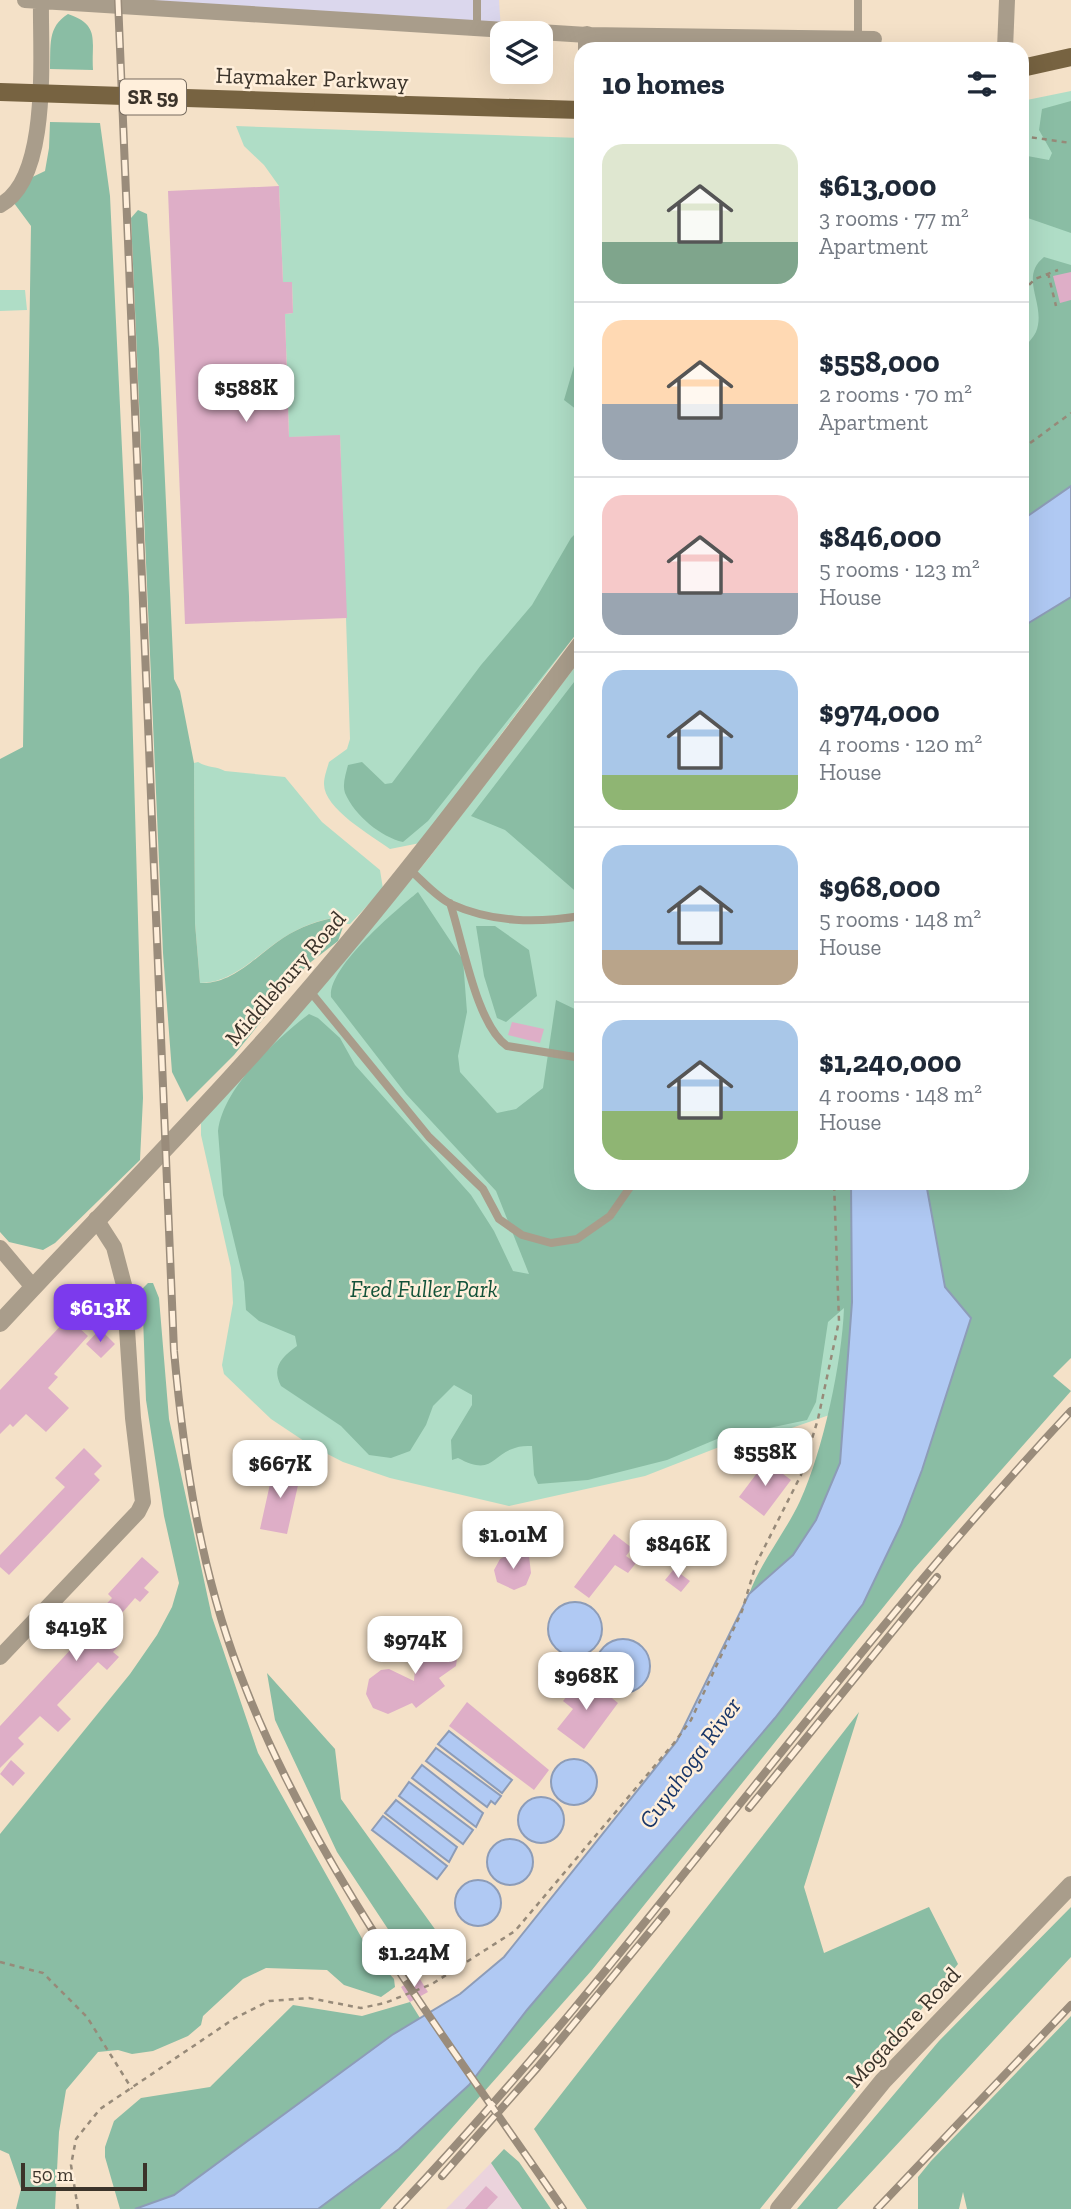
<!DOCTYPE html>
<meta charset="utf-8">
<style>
:root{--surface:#fff;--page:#f6f6f7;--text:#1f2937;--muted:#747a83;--line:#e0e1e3;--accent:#7c3aed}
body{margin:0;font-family:"Zilla Slab",serif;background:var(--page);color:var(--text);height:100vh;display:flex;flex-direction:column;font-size:26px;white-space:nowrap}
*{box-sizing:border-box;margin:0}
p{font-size:23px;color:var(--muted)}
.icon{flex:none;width:38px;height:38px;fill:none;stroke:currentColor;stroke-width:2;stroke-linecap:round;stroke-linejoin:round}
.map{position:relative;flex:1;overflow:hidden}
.drawer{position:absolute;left:574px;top:42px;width:455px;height:1148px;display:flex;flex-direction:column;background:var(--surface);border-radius:21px;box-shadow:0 7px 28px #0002}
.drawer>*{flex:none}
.fabs{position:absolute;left:490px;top:21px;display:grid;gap:14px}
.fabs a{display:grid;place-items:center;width:63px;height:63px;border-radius:14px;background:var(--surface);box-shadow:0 7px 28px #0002;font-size:35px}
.scale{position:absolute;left:21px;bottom:18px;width:126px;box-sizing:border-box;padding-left:7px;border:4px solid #3b332a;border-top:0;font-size:19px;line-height:24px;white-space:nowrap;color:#3b332a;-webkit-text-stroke:5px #ffefdb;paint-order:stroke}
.price{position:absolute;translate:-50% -60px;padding:0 16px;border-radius:14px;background:#fff;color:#222;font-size:23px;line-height:46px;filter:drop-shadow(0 2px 4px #0008)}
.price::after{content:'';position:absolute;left:50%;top:42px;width:21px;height:16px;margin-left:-10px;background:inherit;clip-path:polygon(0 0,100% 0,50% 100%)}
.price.active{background:var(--accent);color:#fff}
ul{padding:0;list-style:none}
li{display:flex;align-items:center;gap:21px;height:175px;padding:0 28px}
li+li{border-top:2px solid var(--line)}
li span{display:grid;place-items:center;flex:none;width:196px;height:140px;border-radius:21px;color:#555}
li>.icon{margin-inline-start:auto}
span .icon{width:84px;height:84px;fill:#fffc;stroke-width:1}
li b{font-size:30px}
h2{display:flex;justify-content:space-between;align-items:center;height:84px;padding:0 28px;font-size:30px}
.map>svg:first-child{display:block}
</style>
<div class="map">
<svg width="1071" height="2209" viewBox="0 0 1071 2209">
<rect width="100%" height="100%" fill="#f4e1c8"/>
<path fill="#ebd3dc" d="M491,2163L522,2209H446Z"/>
<path fill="#dbd7ed" d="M25,0H499L501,31Z"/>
<path fill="#afddc6" d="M1071,91V486L1022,520V101Z
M236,126L581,138V627L420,843L390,849C371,835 324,809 324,784C324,777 327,769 329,762L347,749L350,739L340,436L289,437L285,314L293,313L292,282H283L279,186L264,165L244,146Z
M0,290H25L27,310L0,311Z
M581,659V1183H851L844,1410L771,1435L732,1442L645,1476L509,1506L390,1478L343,1462L310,1445L271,1419L224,1374L222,1365L233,1303L231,1268L201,1135V1123L207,1112L331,977L428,859Z
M198,762C208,768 216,766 225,771L285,777L322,822L380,870L383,889L350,924H344L338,917C318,920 300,927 283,938C256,955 234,983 200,983L195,923L194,763Z"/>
<path fill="#8abda4" d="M68,14C101,25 91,41 93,70L50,69C51,46 47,27 68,14Z
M1071,101V233L1022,216V155L1049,160L1052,153L1039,130L1042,109Z
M50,122L100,123L110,196L129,596L143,1098L140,1160L55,1243L43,1250L9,1242L0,1232V759L23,747L31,226L11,199L24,181L45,171L49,148Z
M138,210L147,214L159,349L174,679L180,691L194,763L195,923L200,983C233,985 258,954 283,938C300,927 319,920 339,917L344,924L338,941L307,965L234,1055L187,1102L172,1072L163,953L131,218Z
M1044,257L1071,265V486L1022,520V351C1026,345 1033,338 1036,332C1047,304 1018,278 1044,257Z
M579,349L581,350V413L564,400Z
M581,528V628L428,821L403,842C381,837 355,816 345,793C342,784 346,774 348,765L362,762L385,784L392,783L481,665L532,605L571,538Z
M1071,597V1358L1053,1376L1071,1391L914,1569L592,1970L380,2209H318L399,2149L469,2085L527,2010L775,1718L863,1604L901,1525L922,1470L971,1318L945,1287L926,1183H1022V627Z
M581,673V896L505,830L471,816Z
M418,892L463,960L467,1012L458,1056L460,1072L497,1113L516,1109L543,1088L556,1000L581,1012V1183H851L852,1302L840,1463L816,1520L793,1555L749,1594C762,1560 785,1533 800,1501C823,1451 842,1362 844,1308L828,1322L816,1402L807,1420L717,1439L667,1460L588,1480L538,1484L534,1475L532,1446C526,1446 520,1446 515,1448C492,1454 493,1477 458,1458L452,1460L451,1440L472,1405V1395L454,1385L433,1406L426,1425L410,1451L391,1458L369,1455L341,1426L281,1386C271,1367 282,1357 297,1346L295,1336L259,1321L246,1310L244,1282L223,1195L218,1131C223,1088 276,1039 309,1014L318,1018L340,1038L355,1065L471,1195L494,1231L513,1271L529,1274L496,1191L406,1094L331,997C328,967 395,911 418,892Z
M476,926H495L529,950L537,996L506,1022L497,1018L484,976Z
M148,1283H153L159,1298L169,1419L212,1617L258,1753L369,1951L394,1979L395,1987L381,1997L344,1985L327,1970L266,1968L243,1979L203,2016L201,2025L188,2036L153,2051L132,2054L118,2050L98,2052L66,2090L59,2132L55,2209H16L21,2189L9,2154L0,2150V1834L130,1674L157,1635L172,1607L179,1583L164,1516L146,1400L142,1289Z
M267,1673L335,1749L341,1799L437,1932L433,1966L419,1976L337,1852L275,1720Z
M859,1712L804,1887L824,1953L929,1907L958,1964L760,2209H587L534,2129Z
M1071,1907V1957L837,2209H797L939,2041Z
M410,2002L420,2018L392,2035L174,2195L135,2209H120L105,2157V2147L114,2121L141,2098L210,2087L293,2005L362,2016Z
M1071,2016V2209H967L963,2192L959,2209H918V2177L931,2161Z
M504,2149L519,2162L551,2209H522L491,2163Z"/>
<path fill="#b0c9f3" stroke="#8d9cb7" stroke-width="2" d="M1071,486V597L1022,627V520Z
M851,1183H926L945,1287L971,1318L922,1470L901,1525L863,1604L775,1718L527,2010L469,2085L399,2149L318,2209H135L174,2195L392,2035L460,1994L504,1957L677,1741L749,1594L793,1555L816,1520L840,1463L852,1302Z
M548 1629a27 27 0 1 1 54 0a27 27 0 1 1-54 0Z
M596 1666a27 27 0 1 1 54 0a27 27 0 1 1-54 0Z
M449,1731L512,1780L502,1793L438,1744Z
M436,1748L501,1796L495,1804L491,1801L487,1807L426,1761Z
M551 1782a23 23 0 1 1 46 0a23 23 0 1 1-46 0Z
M422,1765L483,1813L476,1827L412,1778Z
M409,1782L473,1830L463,1844L399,1796Z
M518 1820a23 23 0 1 1 46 0a23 23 0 1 1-46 0Z
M396,1800L457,1847L449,1862L385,1813Z
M383,1816L447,1866L437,1879L372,1830Z
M487 1862a23 23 0 1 1 46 0a23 23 0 1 1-46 0Z
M455 1903a23 23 0 1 1 46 0a23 23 0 1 1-46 0Z"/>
<path fill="#deaec7" d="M279,186L283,282H292L293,313L285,314L289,437L340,435L347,618L185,624L168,191Z
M1071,272V300L1060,303L1053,276Z
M512,1022L544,1029L540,1043L508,1035Z
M68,1318L88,1336L54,1374L58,1377L48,1388L69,1408L46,1432L26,1414L13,1427L10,1424L0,1434V1390Z
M100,1329L115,1344L101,1358L86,1344Z
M84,1448L102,1466L94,1474L100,1480L9,1575L0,1567V1555L65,1487L55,1478Z
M766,1461L791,1480L764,1516L739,1497Z
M274,1466L301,1472L287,1534L260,1529Z
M546,1517L559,1530L558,1543L549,1552L525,1551L524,1527L534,1518Z
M614,1534L632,1548L626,1556L636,1563L628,1573L615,1565L589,1598L574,1587Z
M699,1536L715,1549L706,1560L690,1548Z
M511,1553L529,1556L531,1573L526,1585L514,1590L497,1582L494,1570L500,1559Z
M142,1557L159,1572L144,1588L149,1592L140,1602L135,1598L116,1620L119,1622L109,1632L121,1643L113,1652L119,1657L107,1670L98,1662L57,1705L71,1719L58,1732L40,1716L18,1738L24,1744L0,1768V1726L85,1634L82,1630L112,1598L108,1594Z
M674,1569L690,1581L681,1592L665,1580Z
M437,1632L451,1638L458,1651L456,1666L439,1678L445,1686L416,1708L412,1703L388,1714L373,1708L366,1694L369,1679L381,1670L389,1669L414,1681L417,1643L422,1637Z
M584,1675L618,1703L584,1749L557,1729L573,1709L563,1701Z
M467,1702L549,1770L534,1790L449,1726Z
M11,1760L25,1773L13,1786L0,1774Z
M418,1976L428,1992L410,2002L401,1987Z
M486,2186L498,2197L487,2209H465Z"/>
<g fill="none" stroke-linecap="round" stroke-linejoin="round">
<path stroke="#978a79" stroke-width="2.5" stroke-dasharray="5 5" stroke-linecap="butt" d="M1022,136L1071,143
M1048,273L1056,306
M1022,292L1035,279L1058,270
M1022,449L1071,413
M0,1962L43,1973L87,2017L132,2089
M78,2209L71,2165L76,2139L100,2109L235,2018L269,2001L309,1998L361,2008L385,2003L432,1984L515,1931L674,1743L691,1720L742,1611L756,1564L801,1475L818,1419L839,1321L834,1183"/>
<path stroke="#a99d8b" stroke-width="8" d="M477,0V29
M858,39V0
M409,869C422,880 436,897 451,904C493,923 537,923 581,916
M450,903C463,942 476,1024 507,1046L581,1058
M309,990L429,1137L483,1189L499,1219L522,1235L551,1243L577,1239L610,1216L633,1183"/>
<path stroke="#a99d8b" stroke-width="16" d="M25,0L587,35L874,39
M1005,49L1007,0
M0,205C51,179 40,52 41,1
M0,1248L33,1287
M0,1657L138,1512L143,1502L133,1418L124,1285L114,1247L96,1219"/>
<path stroke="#a99d8b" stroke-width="18" d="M587,49V35
M0,1323C85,1231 174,1142 257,1049C373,920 477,782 581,644
M779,2209L883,2081L1071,1885"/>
<path stroke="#776341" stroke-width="18" d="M1022,68L1071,57
M306,102L581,110"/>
<defs>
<path id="rail" d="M118,0L174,1351C184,1460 200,1568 239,1671C313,1868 446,2037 563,2209
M749,1808L937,1577
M442,2176L538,2067L666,1912
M397,2209C637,1956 833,1665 1071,1411
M877,2209L1071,2005"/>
</defs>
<use href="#rail" stroke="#9a8c7b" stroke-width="8"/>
<use href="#rail" stroke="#ffefdb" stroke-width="5" stroke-dasharray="16" stroke-linecap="butt"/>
<path stroke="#776341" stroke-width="18" d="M0,92L306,102"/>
</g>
<g text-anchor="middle" stroke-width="5" stroke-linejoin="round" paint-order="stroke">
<rect fill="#ffefdb" stroke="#766b5f" stroke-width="2" x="120" y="79.5" width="66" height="35" rx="5"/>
<g font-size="21" font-weight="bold" fill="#3b332a">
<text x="153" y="104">SR 59</text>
</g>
<g font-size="23" fill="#3b332a" stroke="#ffefdb">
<text transform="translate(312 78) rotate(2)" y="8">Haymaker Parkway</text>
<text transform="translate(285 978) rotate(-49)" y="8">Middlebury Road</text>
<text transform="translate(903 2027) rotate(-47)" y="8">Mogadore Road</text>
</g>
<g font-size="23" font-style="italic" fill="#125239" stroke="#ffefdb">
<text x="424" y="1297">Fred Fuller Park</text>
</g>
<g font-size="24" font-style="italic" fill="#193668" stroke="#ffefdb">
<text transform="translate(690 1763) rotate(-54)" y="8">Cuyahoga River</text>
</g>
</g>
</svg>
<div class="fabs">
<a><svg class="icon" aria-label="layers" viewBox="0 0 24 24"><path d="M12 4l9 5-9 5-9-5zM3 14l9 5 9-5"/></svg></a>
</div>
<div class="scale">50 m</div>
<b class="price" style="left:246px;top:424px">$588K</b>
<b class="price active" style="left:100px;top:1344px">$613K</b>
<b class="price" style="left:765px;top:1488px">$558K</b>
<b class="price" style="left:280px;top:1500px">$667K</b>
<b class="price" style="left:513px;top:1571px">$1.01M</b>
<b class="price" style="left:678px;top:1580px">$846K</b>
<b class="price" style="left:76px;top:1663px">$419K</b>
<b class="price" style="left:415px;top:1676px">$974K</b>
<b class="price" style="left:586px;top:1712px">$968K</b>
<b class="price" style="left:414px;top:1989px">$1.24M</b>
<section class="drawer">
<h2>10 homes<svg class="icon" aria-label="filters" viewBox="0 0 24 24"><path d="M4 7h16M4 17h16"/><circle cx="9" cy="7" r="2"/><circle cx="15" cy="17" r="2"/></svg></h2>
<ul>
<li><span style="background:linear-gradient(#dfe7d0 70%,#7fa58c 0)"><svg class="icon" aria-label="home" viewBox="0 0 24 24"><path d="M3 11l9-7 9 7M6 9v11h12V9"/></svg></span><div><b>$613,000</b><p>3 rooms · 77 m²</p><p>Apartment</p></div></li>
<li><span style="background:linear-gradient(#ffd9b3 60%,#9aa5b1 0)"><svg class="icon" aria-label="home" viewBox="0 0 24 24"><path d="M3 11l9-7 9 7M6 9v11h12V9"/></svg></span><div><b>$558,000</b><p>2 rooms · 70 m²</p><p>Apartment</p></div></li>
<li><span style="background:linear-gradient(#f6c9c9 70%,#9aa5b1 0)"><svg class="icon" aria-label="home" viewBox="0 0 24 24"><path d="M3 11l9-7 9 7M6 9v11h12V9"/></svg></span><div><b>$846,000</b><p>5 rooms · 123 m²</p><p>House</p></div></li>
<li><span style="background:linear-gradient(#a9c7e8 75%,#8fb573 0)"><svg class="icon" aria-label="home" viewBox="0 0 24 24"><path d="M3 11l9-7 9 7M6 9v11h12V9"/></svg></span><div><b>$974,000</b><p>4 rooms · 120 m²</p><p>House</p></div></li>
<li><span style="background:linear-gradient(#a9c7e8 75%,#b9a48a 0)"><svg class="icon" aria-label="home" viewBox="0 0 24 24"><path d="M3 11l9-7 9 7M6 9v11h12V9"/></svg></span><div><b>$968,000</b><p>5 rooms · 148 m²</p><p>House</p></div></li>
<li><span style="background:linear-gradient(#a9c7e8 65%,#8fb573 0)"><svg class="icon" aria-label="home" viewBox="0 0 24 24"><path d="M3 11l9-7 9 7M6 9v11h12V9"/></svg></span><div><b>$1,240,000</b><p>4 rooms · 148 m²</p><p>House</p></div></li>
</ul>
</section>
</div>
